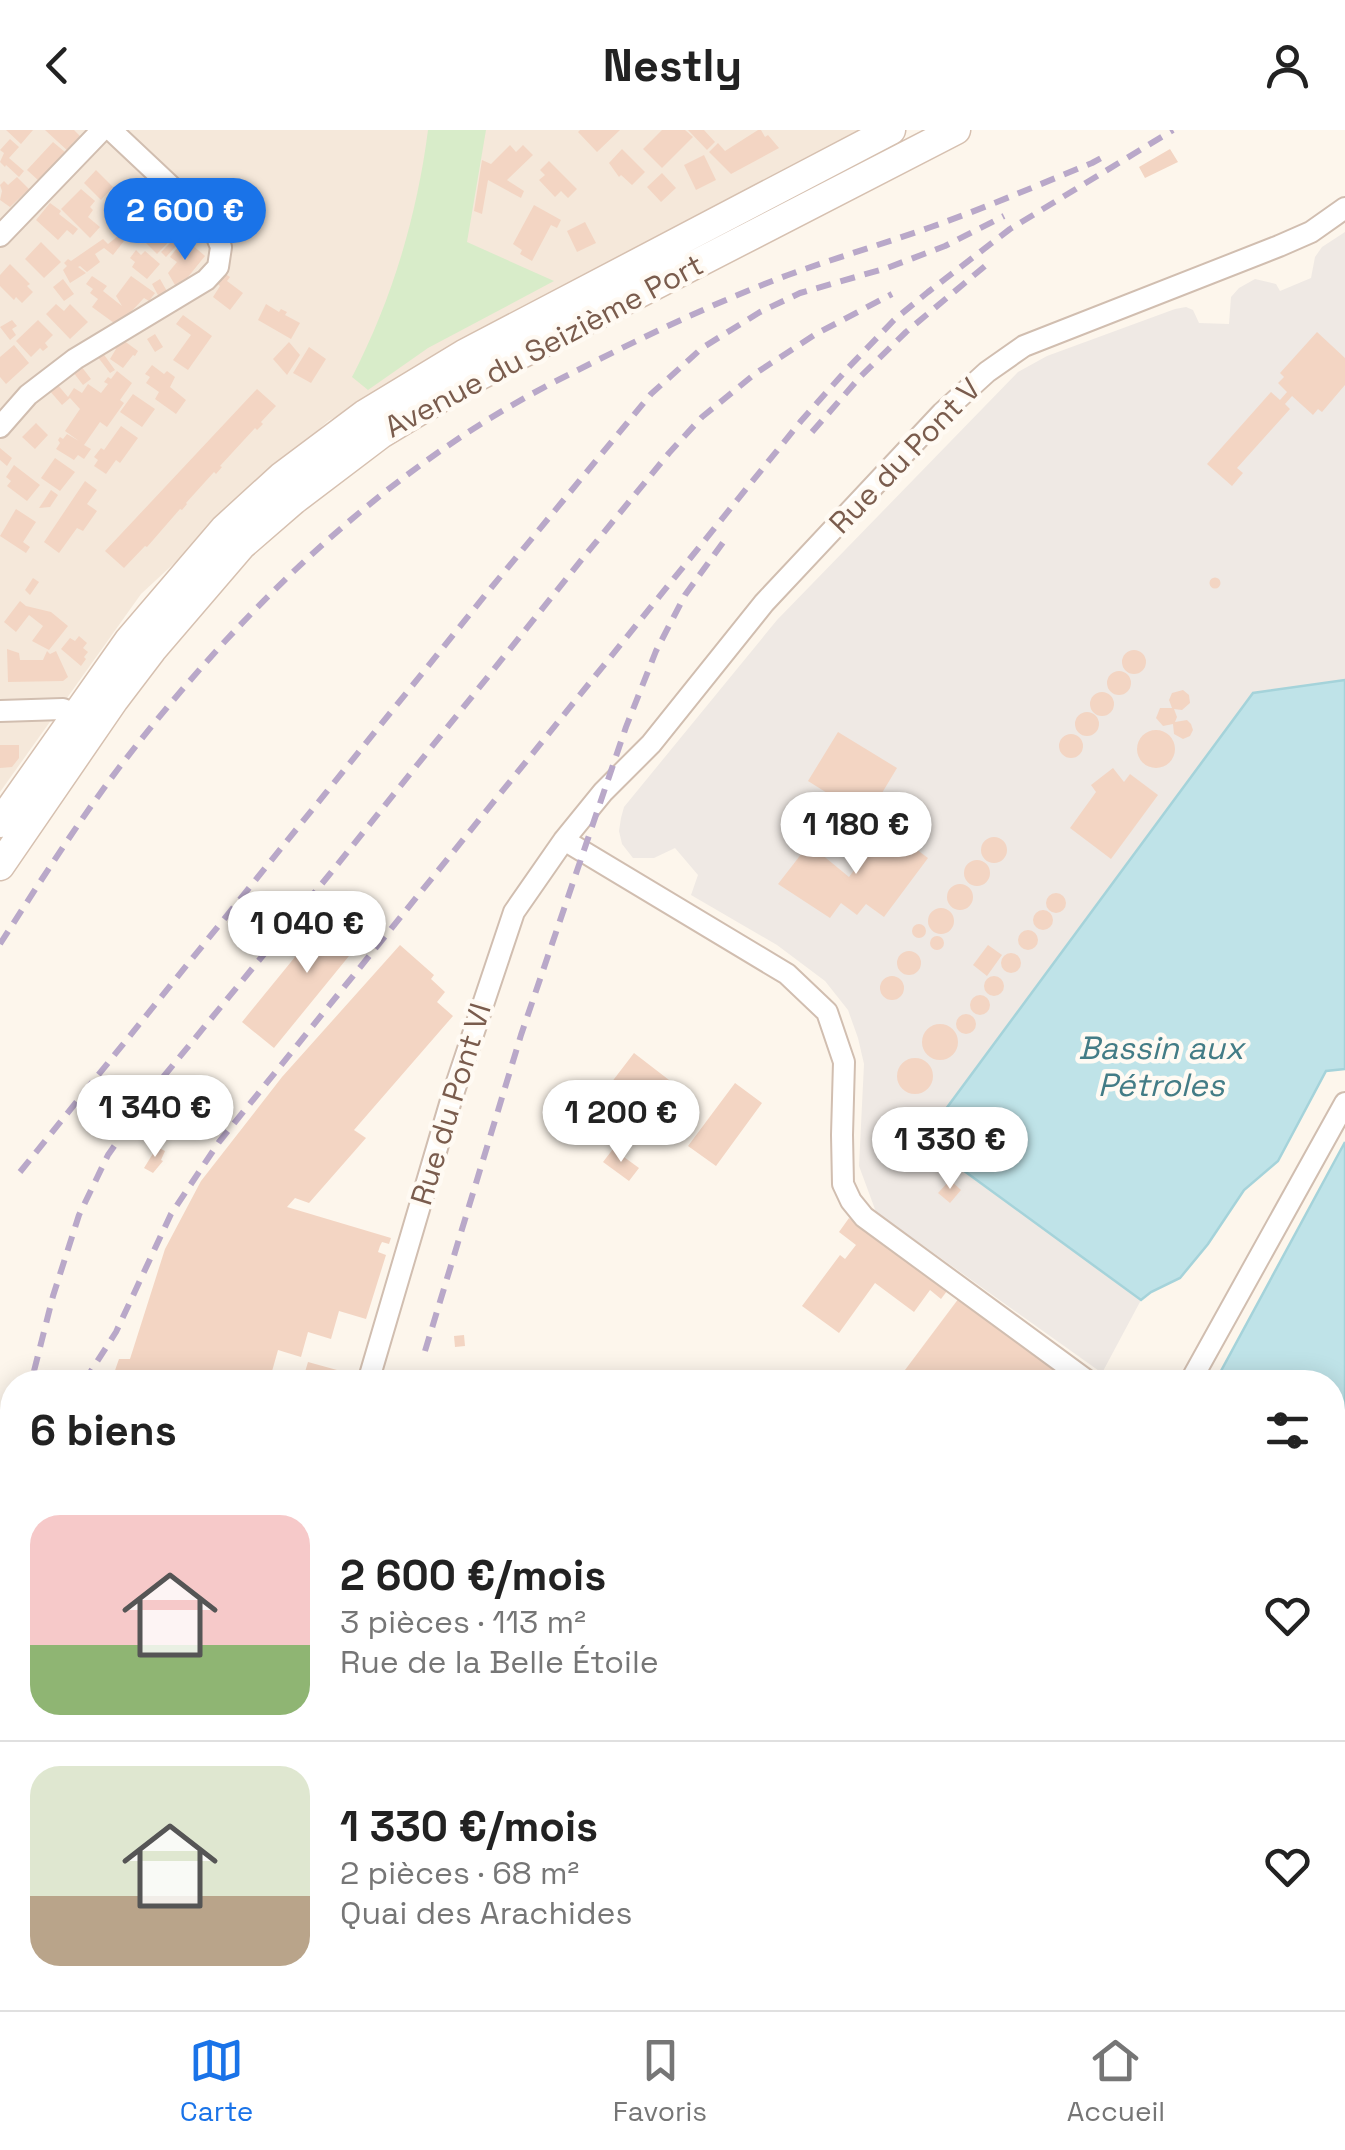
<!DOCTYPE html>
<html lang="fr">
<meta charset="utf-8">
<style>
:root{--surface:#fff;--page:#f6f6f6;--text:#222;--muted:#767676;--line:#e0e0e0;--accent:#1a73e8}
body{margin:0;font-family:"Space Grotesk",sans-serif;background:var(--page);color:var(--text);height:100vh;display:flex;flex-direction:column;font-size:38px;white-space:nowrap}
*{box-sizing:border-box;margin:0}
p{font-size:32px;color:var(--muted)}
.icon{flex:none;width:55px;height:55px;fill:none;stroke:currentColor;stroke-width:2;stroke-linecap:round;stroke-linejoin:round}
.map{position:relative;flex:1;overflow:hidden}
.panel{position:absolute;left:0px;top:1240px;width:1345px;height:640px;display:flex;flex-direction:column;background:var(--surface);border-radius:40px 40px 0 0;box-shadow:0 5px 25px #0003}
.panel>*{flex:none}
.price{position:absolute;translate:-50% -85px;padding:0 22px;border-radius:35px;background:#fff;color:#222;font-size:32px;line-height:65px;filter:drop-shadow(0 2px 5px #0008)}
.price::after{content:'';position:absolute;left:50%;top:60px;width:30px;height:22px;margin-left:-15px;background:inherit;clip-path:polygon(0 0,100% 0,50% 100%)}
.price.current{background:var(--accent);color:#fff}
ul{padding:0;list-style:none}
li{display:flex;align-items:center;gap:30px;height:250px;padding:0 30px}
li+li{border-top:2px solid var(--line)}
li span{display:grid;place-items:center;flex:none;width:280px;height:200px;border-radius:30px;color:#555}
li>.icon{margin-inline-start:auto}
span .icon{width:120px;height:120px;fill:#fffc;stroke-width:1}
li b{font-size:42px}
h2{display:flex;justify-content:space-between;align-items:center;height:120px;padding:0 30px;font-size:42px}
header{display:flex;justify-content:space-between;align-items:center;height:130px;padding:0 30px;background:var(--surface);font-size:45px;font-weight:700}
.tabs{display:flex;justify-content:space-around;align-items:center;height:140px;border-top:2px solid var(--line);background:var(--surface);font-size:28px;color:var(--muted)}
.tabs a{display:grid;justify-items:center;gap:5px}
.tabs .current{color:var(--accent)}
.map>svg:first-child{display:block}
</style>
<header><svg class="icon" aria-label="back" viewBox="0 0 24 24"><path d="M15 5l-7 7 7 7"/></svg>Nestly<svg class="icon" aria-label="person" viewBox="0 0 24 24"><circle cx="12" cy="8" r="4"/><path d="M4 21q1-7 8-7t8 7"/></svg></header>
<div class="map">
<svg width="1345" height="1880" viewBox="0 0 1345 1880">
<rect width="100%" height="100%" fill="#fdf6ec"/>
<path fill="#f5e8da" d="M0,0H869L328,291L141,464L0,662Z"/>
<path fill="#efe9e4" d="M1345,102V550L1253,563L926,1006V1013L1141,1170L1102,1243L876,1082L859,1036L864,934L858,908L848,880L825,851L777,815L691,765L698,745L675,718L654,728H633L622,714L619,701L621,688L624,677L777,490L1018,242L1047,226L1175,179L1186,177L1193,180L1199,193L1229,194L1231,167L1239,158L1255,149L1276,154L1280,161L1311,148L1315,127L1322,117Z
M1333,1444L1345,1454V1880H1056L1065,1868H1332Z"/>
<path fill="#d8ecc9" d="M428,0H486L467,112L554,151L428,218L368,260L352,247C392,170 417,86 428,0Z"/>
<path fill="#bfe3e8" stroke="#a5d3da" stroke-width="2.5" d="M1345,550V939L1326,941L1278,1031L1244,1060L1208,1114L1180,1148L1151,1162L1141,1170L926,1013V1006L1253,563Z
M1345,1012V1454L1333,1444L1332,1252H1215Z
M841,1868H1065L1056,1880H831Z"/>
<path fill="#f3d5c3" d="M6,0H33L21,14Z
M45,0H74L80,6L72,14L75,17L69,22Z
M580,0H620L597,22L578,2Z
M662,0H685L693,7L662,38L643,19Z
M688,0H704L715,12L707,20Z
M758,0H761L765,7L768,5L779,18L731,44L709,22L718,13L725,21Z
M10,9L19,17L9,28L24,41L19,47L6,35L5,37L0,32L4,23L0,20Z
M53,12L65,22L39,51L27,40Z
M510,15L516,22L523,15L533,25L507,50L524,61L521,68L488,50L482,84L474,81L482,30L491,34Z
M622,19L645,42L632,55L621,45L619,47L609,33Z
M1170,19L1178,32L1145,48L1139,37Z
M704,25L716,50L696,60L684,35Z
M549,31L577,59L568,68L561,61L555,67L539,50L545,45L540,40Z
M96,40L113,57L101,70L84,53Z
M662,43L676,58L661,72L647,57Z
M17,47L29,59L10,77L0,70L2,61L0,55L4,51L8,55Z
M134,56L142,63L135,71L127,65Z
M81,59L95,71L90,77L93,80L88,87L100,97L90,108L61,79Z
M50,73L61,81L59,84L78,99L73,105L67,100L58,110L36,90Z
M133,75L141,83L128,96L120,88Z
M534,75L561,90L557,98L551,95L532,131L520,124L522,120L513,114Z
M163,83L180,100L157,124L140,107L153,94L150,91L154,87L158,90Z
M585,92L596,113L577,122L567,101Z
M118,106L124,111L113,125L104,118L95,124L100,132L87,142L80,136L78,137L86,143L70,153L63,140L67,136L64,133L68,129L71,131L103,109L108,114Z
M172,111L177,115L166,127L161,122Z
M41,112L61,132L44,148L25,129Z
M191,114L205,126L188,147L175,155L168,143L177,132L170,127L178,117L185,122Z
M136,120L141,125L145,121L160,134L147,149L132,137L135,132L130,128Z
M10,134L30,154L27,156L33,162L22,173L16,167L14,170L0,156V145Z
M224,143L230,147L227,151L243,163L230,180L213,167L220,156L217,153Z
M92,146L107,156L103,161L122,176L116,166L131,146L155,163L149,171L144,168L128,185L114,193L92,177L98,169L90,163L93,159L86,154Z
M63,149L74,164L64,171L53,157Z
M160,149L168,163L159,167L152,154Z
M56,174L64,181L70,174L88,192L70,209L46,184Z
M266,174L279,182L281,179L287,182L285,185L300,193L291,209L258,190Z
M183,185L212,206L188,240L173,230L191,205L176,194Z
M12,190L17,196L12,199L16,205L10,210L0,197Z
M38,190L53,205L45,213L48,217L43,221L40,218L31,227L16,211Z
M1317,202L1345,228V255L1322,282L1318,279L1313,285L1292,266L1285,274L1290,279L1237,338L1243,343L1232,356L1207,334L1271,262L1280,270L1287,262L1278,253L1284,247L1280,243Z
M155,204L163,217L155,222L147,209Z
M123,210L138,221L135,226L133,225L123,238L110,229L116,219L114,217L116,213L119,216Z
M289,212L300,225L287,245L273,229Z
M14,215L29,233L6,254L0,247V227Z
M309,217L326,229L311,253L293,243Z
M102,222L115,240L110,243L97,226Z
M152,235L164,244L167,241L175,247L170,257L186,270L176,284L155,269L159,262L146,253L150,247L145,244Z
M81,236L91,249L83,255L73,242Z
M117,241L132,253L120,270L124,273L107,297L100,292L84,315L91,319L84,329L78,325L74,330L56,319L60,313L58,310L60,307L63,309L67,304L79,311L65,301L80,279L70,268L62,275L49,260L57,254L68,267L74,258L82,263L88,254L101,263L108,254L104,252L108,247L111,249Z
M257,259L276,276L261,292L263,294L257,300L255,298L220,336L222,337L216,344L214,342L186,373L187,374L182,380L180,379L147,417L145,416L124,438L105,421Z
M133,264L155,279L142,297L120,282Z
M36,293L48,305L35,319L22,307Z
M121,296L138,308L120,333L116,330L106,344L94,336L98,330L94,327L101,318L104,320Z
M0,318L12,328L7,336L0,330Z
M55,328L75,342L60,361L41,348Z
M14,335L40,355L27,371L7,356L11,351L6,347Z
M85,351L97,360L87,374L97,381L83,401L77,398L59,423L44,412Z
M51,360L58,365L50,377L39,378Z
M16,379L36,392L23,412L30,417L26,423L0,406Z
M1209.5 453a5.5 5.5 0 1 1 11 0a5.5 5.5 0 1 1-11 0Z
M33,448L39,452L30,465L25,460Z
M20,471L26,476L51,482L68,496L49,520L32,511L43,496L29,485L16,502L4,492Z
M79,506L87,513L83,518L88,522L84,527L86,529L81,536L61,519L70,508L75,511Z
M7,519L19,523L20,530H43L47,521L50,524L56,521L68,547L63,551L8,552Z
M1122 532a12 12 0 1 1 24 0a12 12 0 1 1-24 0Z
M1107 553a12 12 0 1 1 24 0a12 12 0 1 1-24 0Z
M1183,560L1189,565L1190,573L1182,580L1174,579L1177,587L1175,592L1187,590L1191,594L1193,600L1190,606L1183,609L1174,604L1173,594L1163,596L1156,588L1160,578H1172L1169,570L1172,563Z
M1090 574a12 12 0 1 1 24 0a12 12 0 1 1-24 0Z
M1075 594a12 12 0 1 1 24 0a12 12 0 1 1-24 0Z
M1137 619a19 19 0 1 1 38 0a19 19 0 1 1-38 0Z
M838,602L897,638L867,688L808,651Z
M1059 616a12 12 0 1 1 24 0a12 12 0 1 1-24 0Z
M0,615H19V628L12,637L0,638Z
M1113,638L1124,652L1130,644L1158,665L1111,729L1070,698L1096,662L1091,655Z
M886,697L928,728L884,787L866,774L857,785L841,773L830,788L778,754L809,714L849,747Z
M981 720a13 13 0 1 1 26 0a13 13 0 1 1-26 0Z
M964 743a13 13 0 1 1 26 0a13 13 0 1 1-26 0Z
M947 767a13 13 0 1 1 26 0a13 13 0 1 1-26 0Z
M1046 773a10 10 0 1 1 20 0a10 10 0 1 1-20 0Z
M339,773L371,799L274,918L242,892Z
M928 791a13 13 0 1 1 26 0a13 13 0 1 1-26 0Z
M1033 790a10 10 0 1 1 20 0a10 10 0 1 1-20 0Z
M912 801a7 7 0 1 1 14 0a7 7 0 1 1-14 0Z
M1018 810a10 10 0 1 1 20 0a10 10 0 1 1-20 0Z
M930 813a7 7 0 1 1 14 0a7 7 0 1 1-14 0Z
M400,815L434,845L431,849L445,862L437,872L453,886L354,1000L366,1008L309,1073L295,1068L287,1077L391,1108L389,1114L382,1112L380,1116L378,1122L386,1125L366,1189L339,1181L331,1209L308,1202L301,1227L278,1220L269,1252H117L119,1248L113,1246L119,1229H130L165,1119L201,1051L282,947Z
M988,815L1002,825L987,846L973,835Z
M897 833a12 12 0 1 1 24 0a12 12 0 1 1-24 0Z
M1001 833a10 10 0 1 1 20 0a10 10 0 1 1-20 0Z
M880 858a12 12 0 1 1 24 0a12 12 0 1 1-24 0Z
M984 856a10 10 0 1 1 20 0a10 10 0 1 1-20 0Z
M970 875a10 10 0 1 1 20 0a10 10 0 1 1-20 0Z
M956 894a10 10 0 1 1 20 0a10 10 0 1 1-20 0Z
M922 912a18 18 0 1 1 36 0a18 18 0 1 1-36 0Z
M634,923L682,960L647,1008L598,970Z
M897 946a18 18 0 1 1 36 0a18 18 0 1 1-36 0Z
M735,953L762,973L716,1036L688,1016Z
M157,1017L165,1021L161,1030L163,1031L153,1043L144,1038Z
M613,1019L639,1038L629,1051L603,1032Z
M950,1050L961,1060L950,1073L938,1063Z
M849,1088L947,1161L941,1169L930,1160L914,1182L875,1153L839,1203L802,1176L840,1125L845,1129L856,1115L839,1102Z
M959,1168L1072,1252H896Z
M464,1205L465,1216L455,1217L454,1206Z
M308,1232L337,1240L335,1248L346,1252H302Z
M12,1382V1471L0,1480V1409Z
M12,1477V1670L0,1677V1486Z
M1332,1744L1345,1747V1880H1290L1292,1868H1332Z
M152,1868H213L221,1874L216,1880H169Z
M278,1868H311L302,1880H282L274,1874Z
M331,1868H335L352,1880H322Z
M383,1868H719L710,1880H382L388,1872Z
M724,1868H799L790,1880H741Z
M1171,1868H1211L1216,1880H1176Z"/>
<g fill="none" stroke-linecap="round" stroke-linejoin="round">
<defs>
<path id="street" d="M0,106L102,0
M0,297L28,265L75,229L206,150L218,137L221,117L212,95L111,0
M0,581L63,579L76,584
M564,710L787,844L827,882L844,932L842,1005L843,1054L851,1071L864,1087L1089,1252
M368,1252L452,967L514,782L564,710L603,662L651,614L764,473L942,283L987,242L1024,216L1279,116L1311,102L1345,78
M1190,1252L1345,973"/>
<path id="secondary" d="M0,693L129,510L224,399L281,347L365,284L464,224L891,0
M0,736L114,570L152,520L242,415L294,370L381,304L467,252L956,0
M0,1867L12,1851"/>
</defs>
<use href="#street" stroke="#d1beb0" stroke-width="24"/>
<use href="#secondary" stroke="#d6c0b0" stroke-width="31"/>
<use href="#street" stroke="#fff" stroke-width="20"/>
<use href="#secondary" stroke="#fff" stroke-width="28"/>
<path stroke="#b9a8c9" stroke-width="6" stroke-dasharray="15 10" stroke-linecap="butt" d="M812,302L861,246L906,202L985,136
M0,814C38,755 76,695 118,639C240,480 387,335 568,245C639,209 713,173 788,145C835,128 883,114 931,97C985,78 1038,55 1092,33L1105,26
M20,1042L491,458L651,264L702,218L760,182L800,163L887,138L945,116L1004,86
M425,1221L521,905L626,597L656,521L685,465L727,407
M34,1241L53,1166L79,1085L108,1025L164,946L329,745L587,423L669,323L702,287L756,243L816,204L892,164
M84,1252L116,1202L171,1084L219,1012L801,291L849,237L894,190L928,162L1010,99L1173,0
M0,1392L12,1365"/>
</g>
<g text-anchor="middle" stroke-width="9" stroke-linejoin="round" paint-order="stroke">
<g font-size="30" fill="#7a5c4d" stroke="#fffaf3">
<text transform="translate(544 216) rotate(-28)" y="10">Avenue du Seizième Port</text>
<text transform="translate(905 326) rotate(-46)" y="10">Rue du Pont V</text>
<text transform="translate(451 974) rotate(-73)" y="10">Rue du Pont VI</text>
</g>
<g font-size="32" font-style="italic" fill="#437c86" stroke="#fffaf3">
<text x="1161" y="929">Bassin aux<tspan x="1161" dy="37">Pétroles</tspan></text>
</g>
</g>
</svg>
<b class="price current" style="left:185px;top:133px">2 600 €</b>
<b class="price" style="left:856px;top:747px">1 180 €</b>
<b class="price" style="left:307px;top:846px">1 040 €</b>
<b class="price" style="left:155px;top:1030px">1 340 €</b>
<b class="price" style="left:621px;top:1035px">1 200 €</b>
<b class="price" style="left:950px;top:1062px">1 330 €</b>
<section class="panel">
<h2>6 biens<svg class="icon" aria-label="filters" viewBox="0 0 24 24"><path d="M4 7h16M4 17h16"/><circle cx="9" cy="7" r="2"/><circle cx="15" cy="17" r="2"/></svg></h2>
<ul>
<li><span style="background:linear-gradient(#f6c9c9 65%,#8fb573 0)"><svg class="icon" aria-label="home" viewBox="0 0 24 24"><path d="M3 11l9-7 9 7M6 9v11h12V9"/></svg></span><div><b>2 600 €/mois</b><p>3 pièces · 113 m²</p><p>Rue de la Belle Étoile</p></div><svg class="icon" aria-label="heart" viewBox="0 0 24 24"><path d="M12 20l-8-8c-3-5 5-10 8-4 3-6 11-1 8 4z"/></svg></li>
<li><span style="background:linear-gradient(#dfe7d0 65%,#b9a48a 0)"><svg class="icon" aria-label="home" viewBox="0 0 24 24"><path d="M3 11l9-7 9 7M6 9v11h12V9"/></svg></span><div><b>1 330 €/mois</b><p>2 pièces · 68 m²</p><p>Quai des Arachides</p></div><svg class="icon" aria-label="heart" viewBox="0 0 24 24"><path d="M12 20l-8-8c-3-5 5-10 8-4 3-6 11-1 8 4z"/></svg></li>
</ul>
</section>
</div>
<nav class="tabs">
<a class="current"><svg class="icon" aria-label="map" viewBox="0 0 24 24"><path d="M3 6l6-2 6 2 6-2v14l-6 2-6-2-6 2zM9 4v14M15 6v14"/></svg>Carte</a>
<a><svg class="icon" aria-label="saved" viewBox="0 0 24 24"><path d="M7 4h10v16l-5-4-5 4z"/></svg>Favoris</a>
<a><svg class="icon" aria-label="home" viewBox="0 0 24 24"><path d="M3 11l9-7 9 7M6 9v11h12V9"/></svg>Accueil</a>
</nav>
